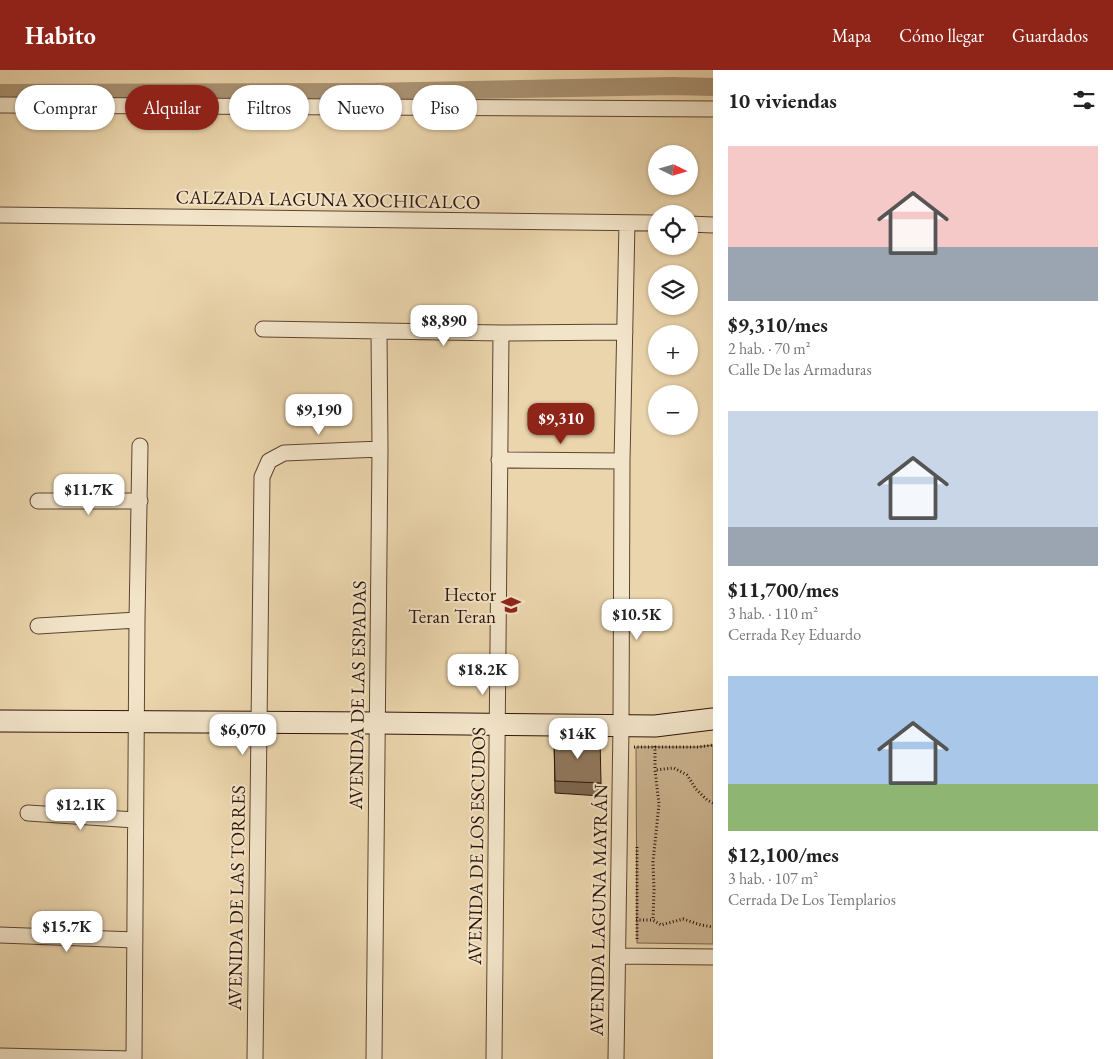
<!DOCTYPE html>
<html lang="es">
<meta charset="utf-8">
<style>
:root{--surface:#fff;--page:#f6f6f6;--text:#222;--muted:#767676;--accent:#8f2418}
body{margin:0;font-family:"EB Garamond",serif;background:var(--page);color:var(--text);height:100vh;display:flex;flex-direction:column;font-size:19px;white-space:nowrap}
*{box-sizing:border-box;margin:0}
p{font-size:16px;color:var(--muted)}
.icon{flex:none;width:28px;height:28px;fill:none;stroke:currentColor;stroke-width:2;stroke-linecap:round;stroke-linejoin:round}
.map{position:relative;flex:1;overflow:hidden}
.drawer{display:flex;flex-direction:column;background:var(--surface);width:400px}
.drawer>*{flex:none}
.hud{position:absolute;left:15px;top:15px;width:475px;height:45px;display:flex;gap:10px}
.needle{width:32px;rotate:95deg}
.tools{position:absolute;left:648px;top:75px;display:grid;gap:10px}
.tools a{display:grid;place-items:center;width:50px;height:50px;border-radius:50%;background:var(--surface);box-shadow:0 1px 4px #0004;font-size:25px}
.price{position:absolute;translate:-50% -42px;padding:0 11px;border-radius:10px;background:#fff;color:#222;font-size:16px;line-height:32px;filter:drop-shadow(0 1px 2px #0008)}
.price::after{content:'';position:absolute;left:50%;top:30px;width:15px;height:11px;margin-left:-8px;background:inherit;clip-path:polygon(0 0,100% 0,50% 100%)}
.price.on{background:var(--accent);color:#fff}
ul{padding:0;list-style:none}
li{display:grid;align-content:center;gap:10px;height:265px;padding:0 15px}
li span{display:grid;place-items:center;height:155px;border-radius:0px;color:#555}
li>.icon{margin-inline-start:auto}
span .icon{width:90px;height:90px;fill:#fffc;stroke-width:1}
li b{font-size:21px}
h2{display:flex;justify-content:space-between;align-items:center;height:60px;padding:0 15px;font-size:21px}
.chip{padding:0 18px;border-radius:22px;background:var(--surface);box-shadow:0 1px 4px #0004;font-size:18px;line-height:45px}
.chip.on{background:var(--accent);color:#fff}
header{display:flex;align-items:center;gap:30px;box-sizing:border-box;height:70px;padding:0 25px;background:var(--accent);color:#fff}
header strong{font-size:24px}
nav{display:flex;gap:28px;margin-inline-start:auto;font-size:18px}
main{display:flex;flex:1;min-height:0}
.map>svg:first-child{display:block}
</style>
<header>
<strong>Habito</strong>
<nav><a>Mapa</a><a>Cómo llegar</a><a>Guardados</a></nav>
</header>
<main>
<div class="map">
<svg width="713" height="989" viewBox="0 0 713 989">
<rect width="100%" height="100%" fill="#ebd5ac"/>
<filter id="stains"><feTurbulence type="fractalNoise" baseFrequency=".004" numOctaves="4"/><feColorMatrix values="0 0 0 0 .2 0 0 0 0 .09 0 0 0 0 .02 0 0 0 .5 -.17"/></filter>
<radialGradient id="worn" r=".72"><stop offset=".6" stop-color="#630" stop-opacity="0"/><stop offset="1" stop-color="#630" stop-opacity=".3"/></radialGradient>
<path fill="#cbb490" stroke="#7c644c" d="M713,675V874L637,873L636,677H698Z"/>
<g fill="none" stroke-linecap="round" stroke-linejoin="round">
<path stroke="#aa9374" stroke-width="18" d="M0,23L367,22L672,16L713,17"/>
<defs>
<path id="street" d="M0,35L713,39
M0,145L656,153
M689,154L713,155
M263,259L501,263L625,262
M499,390L622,391
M38,431H140
M38,556L137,550
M28,743L135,750
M0,865L135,870
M618,886L713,887
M0,986L131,989
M134,989L137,550L140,376
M255,989L262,407L269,391L284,383L380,379
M374,989L380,379L379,261
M494,989L501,263
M616,989L621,656L622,391L627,153"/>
<path id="secondary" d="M0,651L377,653L655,656L713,649"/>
</defs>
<use href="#street" stroke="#5c4431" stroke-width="17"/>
<use href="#secondary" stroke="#2d1308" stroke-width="23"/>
<path stroke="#2d1308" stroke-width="3" stroke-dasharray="1 2.5" stroke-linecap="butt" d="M655,676V700
M634,677H698L713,675
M713,733L707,730L696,719L687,705L674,698L655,700L659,734L653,792L654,820L653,850L661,855L683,849L701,855L713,857
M637,777V871
M636,850H653"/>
<use href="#street" stroke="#f2e4c9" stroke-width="15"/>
<use href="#secondary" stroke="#f2e4c9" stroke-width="21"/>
</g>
<path fill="#7c6750" stroke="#2d1308" d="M554,667L601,713V726L555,723Z"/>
<path fill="#90785d" stroke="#2d1308" d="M554,667L600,668L601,713L555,711Z"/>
<defs>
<symbol id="school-bare" viewBox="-9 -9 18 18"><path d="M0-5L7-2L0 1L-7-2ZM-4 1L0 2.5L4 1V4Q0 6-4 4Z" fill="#8f2418" stroke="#f2e4c9" stroke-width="2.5" paint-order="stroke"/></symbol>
</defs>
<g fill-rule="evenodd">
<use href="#school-bare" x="497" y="521" width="28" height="28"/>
</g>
<g text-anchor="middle" stroke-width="4" stroke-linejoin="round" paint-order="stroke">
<g font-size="19" fill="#2d1308" stroke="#f2e4c9">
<text transform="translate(328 129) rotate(1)" y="7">CALZADA LAGUNA XOCHICALCO</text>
<text transform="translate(357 625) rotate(-89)" y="7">AVENIDA DE LAS ESPADAS</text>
<text transform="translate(476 776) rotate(-89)" y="7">AVENIDA DE LOS ESCUDOS</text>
<text transform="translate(236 828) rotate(-89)" y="7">AVENIDA DE LAS TORRES</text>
<text transform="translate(598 840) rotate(-89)" y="7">AVENIDA LAGUNA MAYRÁN</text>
</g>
<g font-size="19" fill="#2d1308" stroke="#f2e4c9" text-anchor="end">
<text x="496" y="531">Hector<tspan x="496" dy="22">Teran Teran</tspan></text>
</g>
</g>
<rect width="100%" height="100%" filter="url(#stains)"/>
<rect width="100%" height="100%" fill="url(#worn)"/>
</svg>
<div class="tools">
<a><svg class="needle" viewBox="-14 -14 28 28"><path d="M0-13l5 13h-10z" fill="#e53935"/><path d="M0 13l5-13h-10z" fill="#767676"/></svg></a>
<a><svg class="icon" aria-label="locate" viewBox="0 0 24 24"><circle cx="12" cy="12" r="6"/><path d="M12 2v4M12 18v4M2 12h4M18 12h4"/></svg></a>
<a><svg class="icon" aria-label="layers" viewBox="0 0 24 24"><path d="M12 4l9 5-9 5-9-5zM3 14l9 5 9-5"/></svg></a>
<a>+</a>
<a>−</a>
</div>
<b class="price" style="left:444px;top:277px">$8,890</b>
<b class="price" style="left:319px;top:366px">$9,190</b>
<b class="price on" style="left:561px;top:375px">$9,310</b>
<b class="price" style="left:89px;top:446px">$11.7K</b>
<b class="price" style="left:637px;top:571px">$10.5K</b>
<b class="price" style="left:483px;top:626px">$18.2K</b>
<b class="price" style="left:243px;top:686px">$6,070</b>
<b class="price" style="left:578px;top:690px">$14K</b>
<b class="price" style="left:81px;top:761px">$12.1K</b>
<b class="price" style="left:67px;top:883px">$15.7K</b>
<div class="hud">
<a class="chip">Comprar</a>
<a class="chip on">Alquilar</a>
<a class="chip">Filtros</a>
<a class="chip">Nuevo</a>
<a class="chip">Piso</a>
</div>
</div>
<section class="drawer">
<h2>10 viviendas<svg class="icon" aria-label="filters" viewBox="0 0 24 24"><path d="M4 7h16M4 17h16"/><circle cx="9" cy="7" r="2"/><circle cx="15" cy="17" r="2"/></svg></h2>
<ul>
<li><span style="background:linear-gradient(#f6c9c9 65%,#9aa5b1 0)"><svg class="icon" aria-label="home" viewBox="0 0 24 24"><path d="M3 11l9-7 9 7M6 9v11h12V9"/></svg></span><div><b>$9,310/mes</b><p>2 hab. · 70 m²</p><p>Calle De las Armaduras</p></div></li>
<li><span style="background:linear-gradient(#c9d6e8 75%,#9aa5b1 0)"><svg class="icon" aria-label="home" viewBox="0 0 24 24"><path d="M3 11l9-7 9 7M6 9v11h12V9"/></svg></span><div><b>$11,700/mes</b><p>3 hab. · 110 m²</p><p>Cerrada Rey Eduardo</p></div></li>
<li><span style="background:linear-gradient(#a9c7e8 70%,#8fb573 0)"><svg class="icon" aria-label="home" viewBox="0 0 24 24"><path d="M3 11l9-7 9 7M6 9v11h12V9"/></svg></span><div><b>$12,100/mes</b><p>3 hab. · 107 m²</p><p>Cerrada De Los Templarios</p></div></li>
</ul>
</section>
</main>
